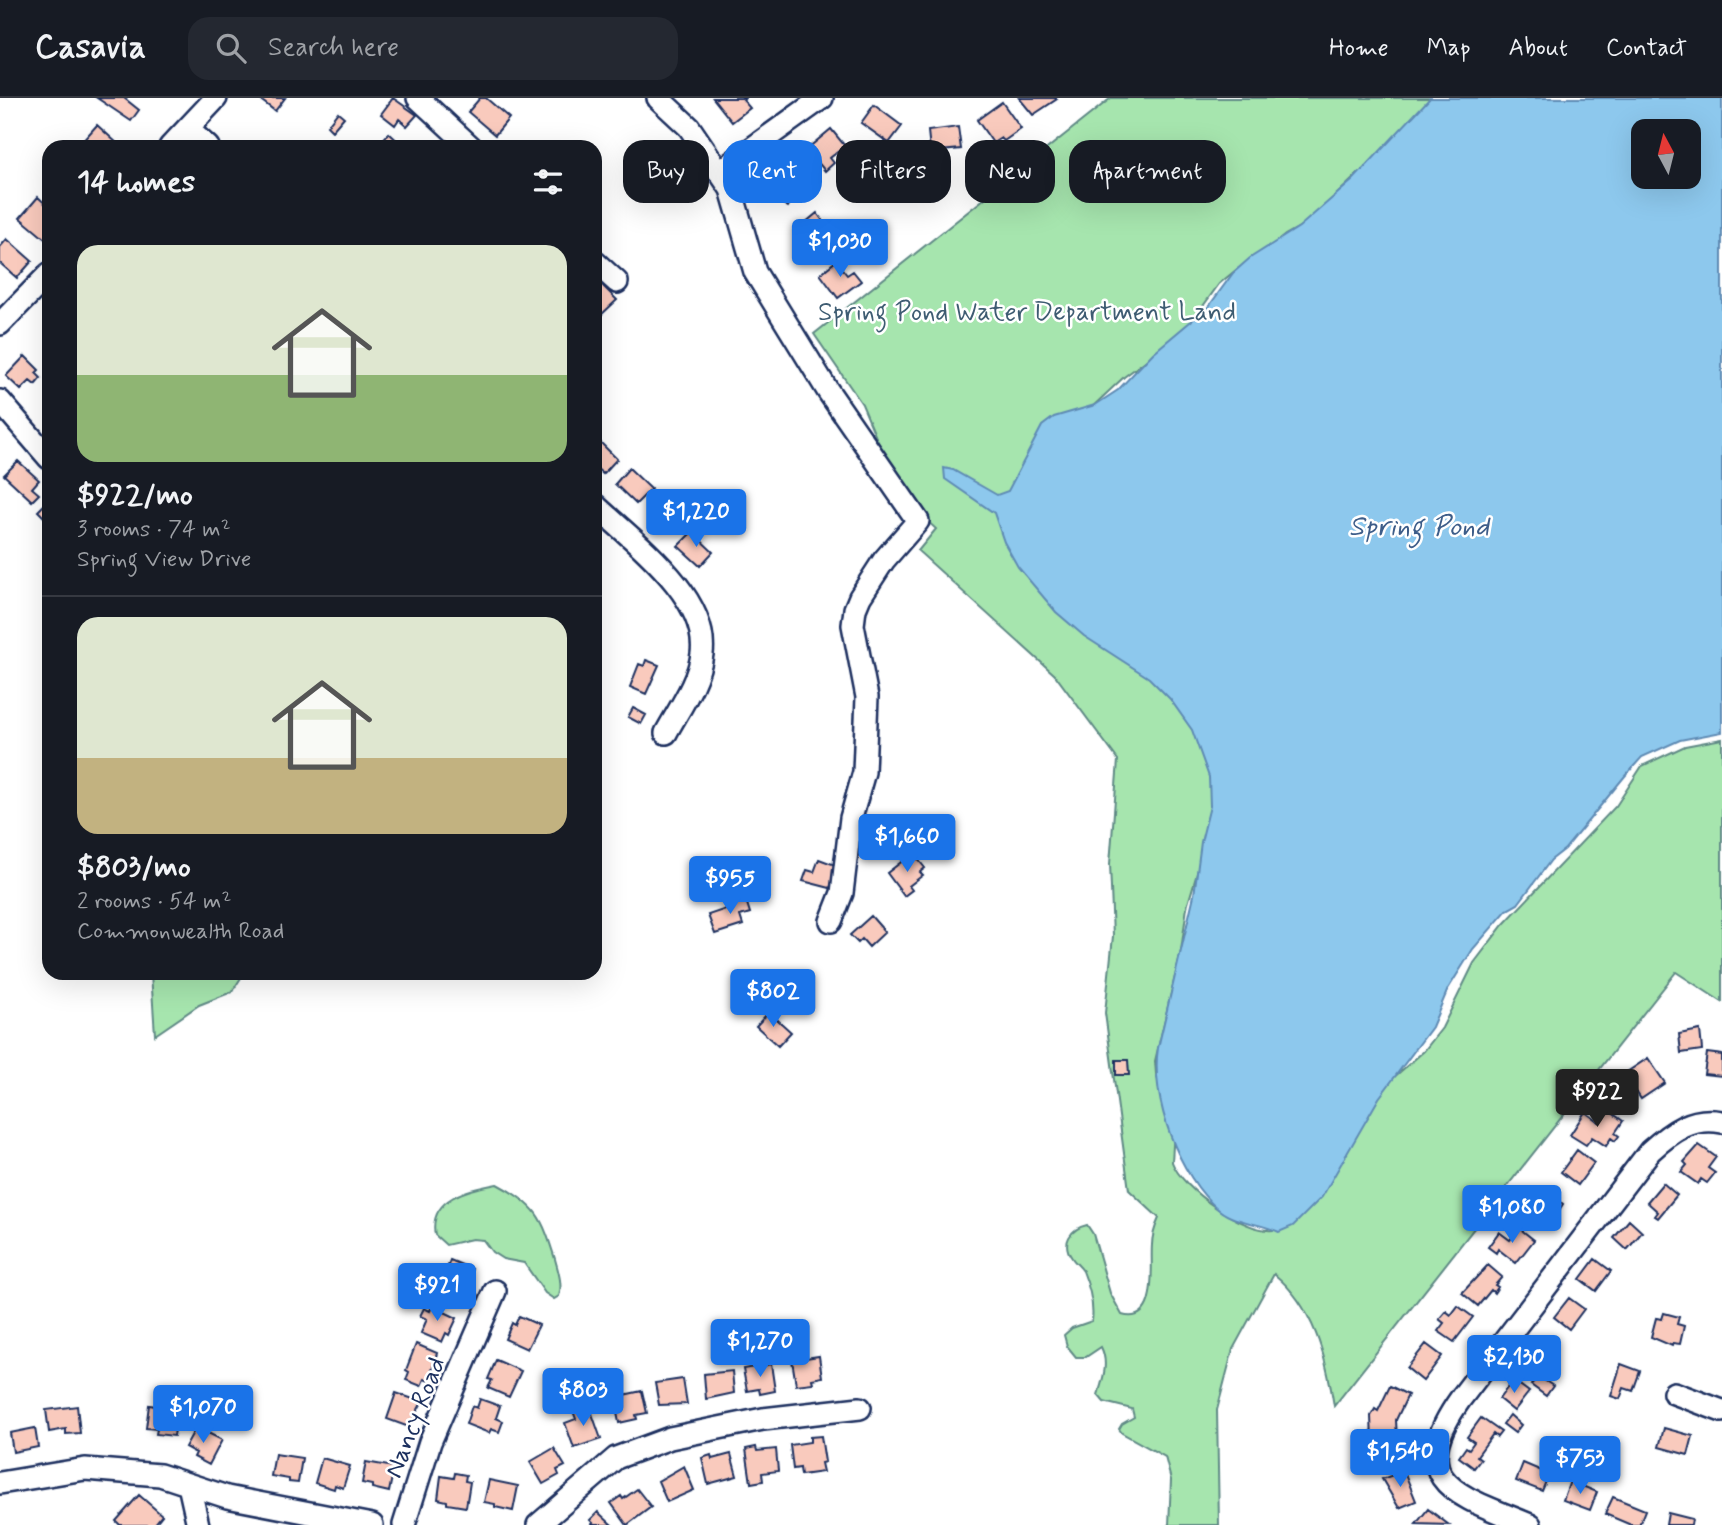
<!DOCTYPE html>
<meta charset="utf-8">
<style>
:root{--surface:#171b24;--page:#242831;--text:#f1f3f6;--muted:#9ea1a6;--line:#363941;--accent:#1a73e8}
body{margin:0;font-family:Mynerve,sans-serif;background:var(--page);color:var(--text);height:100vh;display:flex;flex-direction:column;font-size:26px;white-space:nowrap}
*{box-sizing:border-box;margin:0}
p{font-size:23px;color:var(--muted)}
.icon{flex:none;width:38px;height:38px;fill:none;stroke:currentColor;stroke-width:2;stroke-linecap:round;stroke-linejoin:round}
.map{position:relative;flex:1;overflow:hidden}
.details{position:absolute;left:42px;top:42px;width:560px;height:840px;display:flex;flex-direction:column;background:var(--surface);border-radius:21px;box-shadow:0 7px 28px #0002}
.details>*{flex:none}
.guide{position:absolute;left:623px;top:42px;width:665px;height:63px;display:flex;gap:14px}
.needle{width:46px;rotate:353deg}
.fabs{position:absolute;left:1631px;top:21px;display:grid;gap:14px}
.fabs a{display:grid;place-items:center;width:70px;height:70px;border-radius:14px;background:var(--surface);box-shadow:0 7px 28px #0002;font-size:35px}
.price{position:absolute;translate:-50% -60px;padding:0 16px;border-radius:7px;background:var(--accent);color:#fff;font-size:23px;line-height:46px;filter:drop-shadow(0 2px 4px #0008)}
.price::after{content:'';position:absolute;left:50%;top:42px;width:21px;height:16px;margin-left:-10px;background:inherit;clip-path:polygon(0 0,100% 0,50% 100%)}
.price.on{background:#222;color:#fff}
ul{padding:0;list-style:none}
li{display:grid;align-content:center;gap:14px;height:371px;padding:0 35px}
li+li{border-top:2px solid var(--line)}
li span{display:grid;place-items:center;height:217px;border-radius:21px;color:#555}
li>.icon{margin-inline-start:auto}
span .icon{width:126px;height:126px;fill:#fffc;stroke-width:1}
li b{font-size:30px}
h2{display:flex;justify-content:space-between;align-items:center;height:84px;padding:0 35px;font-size:30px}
.pill{padding:0 24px;border-radius:21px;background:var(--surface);box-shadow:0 7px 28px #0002;font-size:24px;line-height:63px}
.pill.on{background:var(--accent);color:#fff}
header{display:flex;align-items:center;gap:42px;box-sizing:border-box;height:98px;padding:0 35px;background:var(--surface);border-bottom:2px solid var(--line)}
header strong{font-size:33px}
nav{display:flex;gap:38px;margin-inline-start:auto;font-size:24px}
.search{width:490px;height:63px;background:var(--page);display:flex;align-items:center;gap:18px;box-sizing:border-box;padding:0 24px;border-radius:21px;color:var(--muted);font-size:26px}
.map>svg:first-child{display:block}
</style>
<header>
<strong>Casavia</strong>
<div class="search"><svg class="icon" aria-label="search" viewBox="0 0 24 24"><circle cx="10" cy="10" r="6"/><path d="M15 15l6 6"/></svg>Search here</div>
<nav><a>Home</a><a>Map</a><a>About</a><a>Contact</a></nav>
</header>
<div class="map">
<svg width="1722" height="1427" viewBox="0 0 1722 1427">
<rect width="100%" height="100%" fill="#fff"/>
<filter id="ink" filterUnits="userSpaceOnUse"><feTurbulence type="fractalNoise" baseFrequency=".0143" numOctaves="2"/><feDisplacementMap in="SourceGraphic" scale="14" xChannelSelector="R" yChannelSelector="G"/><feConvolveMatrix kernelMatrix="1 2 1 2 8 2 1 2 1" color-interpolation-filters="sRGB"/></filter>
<g filter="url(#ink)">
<path fill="#a6e5ae" stroke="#608a86" stroke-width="2" d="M1111,0H1436L1389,53L1359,75L1308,124L1285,137L1251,165L1237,171L1219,186L1185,233L1124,279L1091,310L1186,590L1213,693L1205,748L1187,809L1181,853L1155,963L1156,976L1174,1031L1172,1064C1182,1091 1244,1135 1273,1132C1278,1131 1284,1127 1288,1125L1351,1040L1385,987L1424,953L1442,930L1474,865L1503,827L1616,708L1642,668L1685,648L1722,641V904L1676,874L1334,1308C1326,1258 1314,1209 1274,1176L1233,1251L1217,1312L1219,1427H1169L1171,1382L1165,1359L1122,1335L1119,1331L1122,1326L1134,1319L1132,1311L1104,1304L1098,1297C1103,1281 1109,1265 1101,1249L1086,1259H1076L1067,1248L1064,1237L1072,1230L1092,1223C1094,1207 1089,1188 1083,1173C1080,1168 1075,1165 1072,1160C1061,1145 1070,1131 1087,1127L1093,1136L1110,1195L1122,1217C1160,1228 1150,1166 1152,1147C1152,1137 1155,1129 1159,1120L1129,1092L1105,915L1113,838L1110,766L1118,662L1055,577L918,453L936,431L901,399L862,306L814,236Z
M151,875H244L232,894L199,907L155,937Z
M497,1086C537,1107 542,1119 555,1161C558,1172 563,1187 559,1198L554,1201L545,1195L524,1165L503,1161L492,1154L483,1142L472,1141L446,1147L435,1137C428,1100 469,1091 497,1086Z"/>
<path fill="#8dc8ed" stroke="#5f8bb4" stroke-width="2" fill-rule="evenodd" d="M1430,0H1722V634L1680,642L1642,659L1625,678L1565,751L1551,762L1518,806L1507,812L1473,851L1448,891L1432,929L1379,1000L1322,1099L1293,1128L1279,1134C1261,1125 1235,1125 1219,1112C1179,1079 1150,1000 1158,950L1194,797L1201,744L1210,708L1209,679L1192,632L1170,601L1149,580L1084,538L1056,514L1018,469L1004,444L994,415L945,381L944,370L953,372L997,397L1008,393L1042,328L1054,319L1095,307L1118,292L1153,255L1209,208L1233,175L1250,160L1299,129L1353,82ZM1643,33H1689V79H1643Z"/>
<path fill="#f9cabd" stroke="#1b2f5e" stroke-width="2" d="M97,0H124L139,12L131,23Z
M258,0H285L275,13Z
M393,0L417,17L407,28L399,21L395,27L381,16Z
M480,0H486L509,20L495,37L468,14Z
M713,0H745L743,2L750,10L732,24Z
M1019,0H1056L1057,1L1033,17Z
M1002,4L1021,31L1004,43L1001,40L993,45L977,22Z
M874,7L902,28L889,45L861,25Z
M338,14L344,19L332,33L327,28Z
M97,27L118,46L115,49H84L80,46Z
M958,29L961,51L941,53L942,60L931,61L928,33Z
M831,31L845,48L830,60L834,65L825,73L807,51Z
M389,35L402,47L400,49L378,47Z
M785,70L804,81L788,109L768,98Z
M38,99L49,109L47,115L49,137L45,141L20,120Z
M817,115L823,123L817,128L831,144L815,158L794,134Z
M7,141L32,163L17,180L0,165V149Z
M836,163L847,177L853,173L861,183L838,200L820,176Z
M596,181L617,202L601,217L595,211Z
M25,258L39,272L36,275L41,280L35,287L30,283L21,292L6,278Z
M596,340L617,361L603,376L595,369Z
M18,363L39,382L32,390L39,396L32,403L4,377Z
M629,370L651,391L636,406L615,386Z
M49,402V424L38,413Z
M692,434L713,454L700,468L678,448Z
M646,562L659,567L646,596L630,589L639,566L644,568Z
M633,610L646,617L641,626L628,619Z
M913,755L925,770L920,774L923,777L909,788L912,792L904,798L887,775Z
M819,761L838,768L830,790L803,783L807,772L814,774Z
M745,799L750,815L740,818L743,827L715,836L708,817L732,809L730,804Z
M871,818L885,834L869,849L862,841L858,845L850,837Z
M769,914L791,934L778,948L756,928Z
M1700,932L1702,952L1681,955L1679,936Z
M1707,955L1722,957V978L1704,976Z
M1648,960L1665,985L1641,1001L1624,976Z
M1116,962H1128L1129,977H1116Z
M1608,1012L1623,1023L1615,1035L1619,1038L1615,1043L1611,1040L1606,1048L1592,1039L1586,1047L1570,1037L1585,1014L1599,1024Z
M1699,1047L1716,1059L1708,1070L1715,1075L1707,1085L1701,1081L1698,1086L1681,1074L1687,1067L1684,1064Z
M1577,1052L1594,1065L1578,1087L1561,1074Z
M1663,1085L1677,1097L1658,1120L1655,1118L1658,1114L1647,1104Z
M1547,1093L1563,1106L1549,1128L1524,1109L1529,1102L1536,1107Z
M1629,1122L1642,1134L1627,1152L1614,1140Z
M1519,1130L1534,1142L1516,1165L1498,1151L1496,1155L1488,1149L1499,1134L1510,1142Z
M1595,1161L1611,1173L1596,1193L1580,1181Z
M450,1162L472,1171L468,1180L472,1181L464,1198L439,1188L441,1184L435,1181L439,1170L446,1173Z
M1488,1167L1502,1179L1495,1187L1498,1189L1494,1195L1491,1192L1478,1208L1462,1195Z
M1569,1200L1584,1211L1569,1231L1554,1219Z
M432,1208L457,1220L449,1237L446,1235L442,1244L421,1235L427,1221L420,1218L424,1210L430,1213Z
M1458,1208L1473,1219L1454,1244L1438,1233L1444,1225L1439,1221L1446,1213L1451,1217Z
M1664,1215L1679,1219L1677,1226L1684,1228L1680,1246L1673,1245L1672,1248L1651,1239L1656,1220L1662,1221Z
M519,1218L539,1227L527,1251L505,1241L512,1225L515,1227Z
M1545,1243L1553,1249L1537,1272L1521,1261L1528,1251L1535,1256Z
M416,1246L437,1255L429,1283L424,1281L421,1288L406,1282L409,1274L406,1272Z
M1426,1246L1442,1258L1423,1283L1407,1270Z
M819,1258L822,1279L812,1281L813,1285L796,1287L792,1262Z
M496,1262L521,1273L509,1299L488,1290L492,1282L488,1281Z
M771,1266L775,1293L760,1296L759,1291L747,1293L743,1271Z
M1621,1266L1640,1273L1633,1293L1624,1290L1620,1301L1611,1298Z
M732,1273L734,1295L706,1301L704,1276Z
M1538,1278L1553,1288L1546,1298L1531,1287Z
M683,1281L687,1306L659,1307L655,1285Z
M1513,1282L1529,1294L1514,1313L1499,1301Z
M1390,1288L1408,1297L1396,1322L1397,1341L1372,1343L1371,1318L1375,1311L1378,1313Z
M642,1293L647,1315L636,1317L637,1321L619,1325L614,1299Z
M396,1295L422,1304L409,1329L387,1321Z
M480,1301L500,1308L496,1320L503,1323L499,1334L491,1331L489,1335L466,1326L472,1308L477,1310Z
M164,1303L174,1304L173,1312H178L174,1338L156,1336L157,1331L146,1330L149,1307L163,1309Z
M589,1307L601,1341L574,1350L565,1325L576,1321L573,1313Z
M77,1308L80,1335L66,1336V1331L49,1334L46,1312Z
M1510,1317L1521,1327L1515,1335L1503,1326Z
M1481,1320L1501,1334L1497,1339L1493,1336L1477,1358L1481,1361L1474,1370L1459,1359L1466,1349L1469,1351L1474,1344L1467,1339Z
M196,1329L222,1342L209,1367L194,1359L196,1355L185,1349Z
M35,1330L38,1349L13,1354L10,1335Z
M1664,1330L1693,1338L1688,1357L1659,1349Z
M821,1338L825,1364L821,1365L823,1374L801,1377L800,1370L793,1371L790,1347L810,1344V1339Z
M756,1349L757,1353L776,1351L778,1373L762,1375L763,1383L751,1385L746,1351Z
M554,1350L565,1368L557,1372L559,1377L543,1386L530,1364Z
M275,1356L302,1360L298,1385L289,1384V1381L271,1378Z
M731,1356L737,1378L708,1386L702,1360L711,1357L712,1361Z
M322,1360L350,1368L343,1390L335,1387L334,1391L315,1385Z
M366,1364L394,1369L389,1394L372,1390V1387L362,1385Z
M1523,1365L1549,1376L1542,1393L1516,1383Z
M684,1368L694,1392L667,1404L658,1383Z
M1404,1373L1416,1403L1399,1410L1382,1381Z
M455,1375L466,1377L465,1383L470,1384L466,1409L447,1406V1403L438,1401L441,1378L454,1380Z
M489,1382L518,1388L513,1413L495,1409V1406L484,1404Z
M1570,1383L1597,1394L1590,1412L1563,1402Z
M637,1391L651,1409L627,1427L611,1405L621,1398L623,1401Z
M139,1397L162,1417L154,1427H120L116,1423Z
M1613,1399L1645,1412L1639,1427H1631L1605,1416Z
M1428,1411L1449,1427L1416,1426Z
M598,1414L612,1427H591L593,1425L590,1422Z
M1668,1415L1692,1421L1691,1427H1666Z"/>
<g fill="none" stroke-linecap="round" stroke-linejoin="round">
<defs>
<path id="minor" d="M418,0L471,49
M658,0L689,29L731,91L755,174L828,293L918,423L884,462L860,499L855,511L853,527L867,599L864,674L851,720L842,795L831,823
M188,31L208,49
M170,49L216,0
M719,74L822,0
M595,164L617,184
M0,226L49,176
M0,303L49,360
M595,407C633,443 709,498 702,556C699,583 679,611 666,635
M1674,1295L1722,1313
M0,1385L85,1371L160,1377L227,1399L372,1427
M189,1387L198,1427
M404,1427L430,1344L495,1193
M538,1427L616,1360L670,1340L763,1321L860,1310
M1530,1427C1461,1398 1400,1386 1461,1300L1650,1053C1671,1034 1692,1018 1722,1024"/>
</defs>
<use href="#minor" stroke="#1b2f5e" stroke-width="26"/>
<use href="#minor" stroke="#fff" stroke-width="21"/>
</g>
</g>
<g text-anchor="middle" stroke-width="5" stroke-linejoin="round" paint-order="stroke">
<g font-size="26" fill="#3e5c72" stroke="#fff">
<text x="1027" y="222">Spring Pond Water Department Land</text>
</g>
<g font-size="26" fill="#1b2f5e" stroke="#fff">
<text transform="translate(414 1319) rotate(-69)" y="9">Nancy Road</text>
</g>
<g font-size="28" font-style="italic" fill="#3d5d89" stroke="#fff">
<text x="1419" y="437">Spring Pond</text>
</g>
</g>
</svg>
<div class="fabs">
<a><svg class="needle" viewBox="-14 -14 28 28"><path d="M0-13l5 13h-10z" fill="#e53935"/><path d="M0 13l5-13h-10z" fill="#9ea1a6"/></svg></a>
</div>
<b class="price" style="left:840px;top:181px">$1,030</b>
<b class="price" style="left:696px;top:451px">$1,220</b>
<b class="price" style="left:907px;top:776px">$1,660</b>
<b class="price" style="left:730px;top:818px">$955</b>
<b class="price" style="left:773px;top:931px">$802</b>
<b class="price on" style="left:1597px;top:1031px">$922</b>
<b class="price" style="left:1512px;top:1147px">$1,080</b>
<b class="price" style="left:437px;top:1225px">$921</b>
<b class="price" style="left:760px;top:1281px">$1,270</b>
<b class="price" style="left:1514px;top:1297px">$2,130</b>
<b class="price" style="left:583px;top:1330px">$803</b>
<b class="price" style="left:203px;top:1347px">$1,070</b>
<b class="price" style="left:1400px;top:1391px">$1,540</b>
<b class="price" style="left:1580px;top:1398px">$753</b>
<div class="guide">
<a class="pill">Buy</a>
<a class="pill on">Rent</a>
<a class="pill">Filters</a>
<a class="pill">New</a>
<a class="pill">Apartment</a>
</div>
<section class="details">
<h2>14 homes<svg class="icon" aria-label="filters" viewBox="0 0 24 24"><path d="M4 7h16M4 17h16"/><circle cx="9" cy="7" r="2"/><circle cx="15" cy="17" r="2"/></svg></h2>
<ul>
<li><span style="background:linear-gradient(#dfe7d0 60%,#8fb573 0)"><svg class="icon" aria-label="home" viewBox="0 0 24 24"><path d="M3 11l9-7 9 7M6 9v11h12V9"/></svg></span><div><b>$922/mo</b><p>3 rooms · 74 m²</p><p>Spring View Drive</p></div></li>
<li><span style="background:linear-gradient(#dfe7d0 65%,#c2b280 0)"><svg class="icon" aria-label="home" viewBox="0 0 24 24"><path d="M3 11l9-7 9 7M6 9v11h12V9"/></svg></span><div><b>$803/mo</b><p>2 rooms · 54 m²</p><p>Commonwealth Road</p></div></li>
</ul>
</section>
</div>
